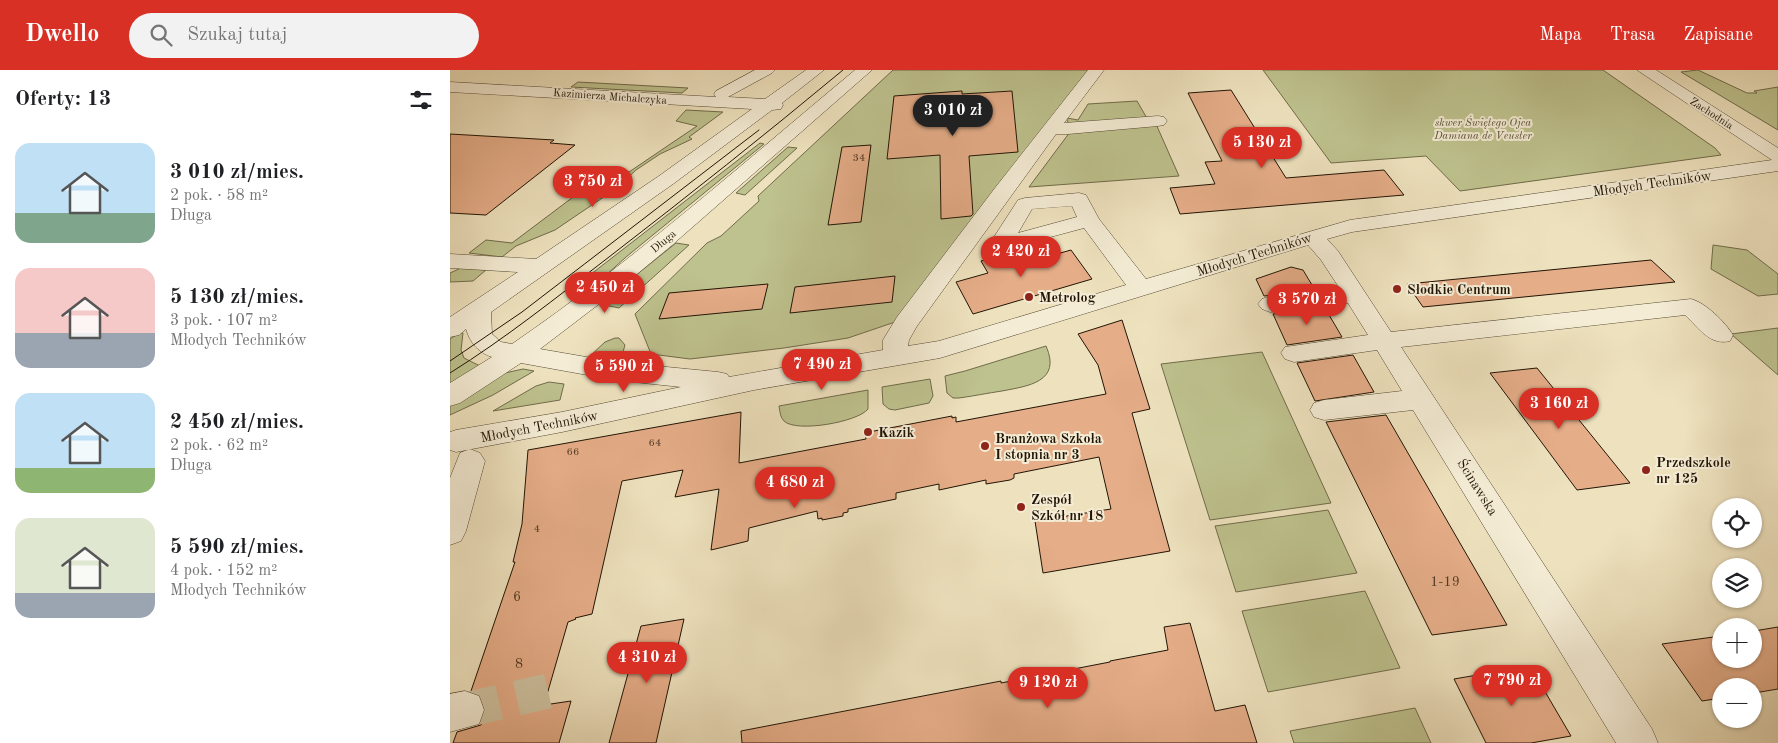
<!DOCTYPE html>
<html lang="pl">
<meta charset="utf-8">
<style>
:root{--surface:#fff;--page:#f2f2f2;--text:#202124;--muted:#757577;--accent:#d93025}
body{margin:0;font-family:"Old Standard TT",serif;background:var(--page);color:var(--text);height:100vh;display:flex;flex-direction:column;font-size:19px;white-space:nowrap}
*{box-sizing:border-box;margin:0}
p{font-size:16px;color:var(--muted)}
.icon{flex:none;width:28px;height:28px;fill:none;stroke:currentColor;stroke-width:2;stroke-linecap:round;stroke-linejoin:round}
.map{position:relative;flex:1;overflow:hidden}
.panel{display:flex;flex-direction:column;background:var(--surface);width:450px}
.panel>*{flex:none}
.buttons{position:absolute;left:1262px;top:428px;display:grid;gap:10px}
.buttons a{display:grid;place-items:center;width:50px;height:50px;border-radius:50%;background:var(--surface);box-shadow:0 1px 4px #0004;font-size:25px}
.price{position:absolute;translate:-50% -42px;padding:0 11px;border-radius:18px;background:var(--accent);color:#fff;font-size:16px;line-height:32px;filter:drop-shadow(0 1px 2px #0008)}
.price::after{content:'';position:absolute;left:50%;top:30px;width:15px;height:11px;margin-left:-8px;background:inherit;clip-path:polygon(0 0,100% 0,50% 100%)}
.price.active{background:#222;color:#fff}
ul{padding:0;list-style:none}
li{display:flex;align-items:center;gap:15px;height:125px;padding:0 15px}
li span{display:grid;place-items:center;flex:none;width:140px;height:100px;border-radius:15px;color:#555}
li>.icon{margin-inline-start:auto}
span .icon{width:60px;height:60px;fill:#fffc;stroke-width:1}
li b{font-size:21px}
h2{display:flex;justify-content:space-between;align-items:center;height:60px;padding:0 15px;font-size:21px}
header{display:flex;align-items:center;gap:30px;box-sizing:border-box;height:70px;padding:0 25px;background:var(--accent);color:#fff}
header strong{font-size:24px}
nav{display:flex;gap:28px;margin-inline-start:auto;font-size:18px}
.search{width:350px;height:45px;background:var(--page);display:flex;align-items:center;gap:12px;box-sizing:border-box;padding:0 18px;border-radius:28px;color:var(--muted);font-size:19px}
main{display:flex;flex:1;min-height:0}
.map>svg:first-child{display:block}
</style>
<header>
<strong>Dwello</strong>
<div class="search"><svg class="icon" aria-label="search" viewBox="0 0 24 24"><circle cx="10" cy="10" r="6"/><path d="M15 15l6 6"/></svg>Szukaj tutaj</div>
<nav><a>Mapa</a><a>Trasa</a><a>Zapisane</a></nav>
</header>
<main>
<section class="panel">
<h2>Oferty: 13<svg class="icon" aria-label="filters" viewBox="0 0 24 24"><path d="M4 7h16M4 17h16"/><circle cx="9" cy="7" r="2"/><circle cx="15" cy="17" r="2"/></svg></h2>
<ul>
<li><span style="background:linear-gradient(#bfe0f5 70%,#7fa58c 0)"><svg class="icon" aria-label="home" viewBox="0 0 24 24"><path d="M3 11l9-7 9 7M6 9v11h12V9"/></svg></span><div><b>3 010 zł/mies.</b><p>2 pok. · 58 m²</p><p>Długa</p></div></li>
<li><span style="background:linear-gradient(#f6c9c9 65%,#9aa5b1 0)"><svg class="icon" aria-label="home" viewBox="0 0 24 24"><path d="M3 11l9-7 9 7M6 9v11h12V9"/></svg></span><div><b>5 130 zł/mies.</b><p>3 pok. · 107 m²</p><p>Młodych Techników</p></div></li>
<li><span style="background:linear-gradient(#bfe0f5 75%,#8fb573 0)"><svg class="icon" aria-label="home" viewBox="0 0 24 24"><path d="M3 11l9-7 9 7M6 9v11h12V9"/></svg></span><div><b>2 450 zł/mies.</b><p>2 pok. · 62 m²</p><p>Długa</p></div></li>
<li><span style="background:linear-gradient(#dfe7d0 75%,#9aa5b1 0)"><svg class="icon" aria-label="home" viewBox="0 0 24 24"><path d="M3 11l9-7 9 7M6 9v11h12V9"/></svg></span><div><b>5 590 zł/mies.</b><p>4 pok. · 152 m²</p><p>Młodych Techników</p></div></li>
</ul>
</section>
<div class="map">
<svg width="1328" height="673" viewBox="0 0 1328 673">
<rect width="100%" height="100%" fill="#eee2be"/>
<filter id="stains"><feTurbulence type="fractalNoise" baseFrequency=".004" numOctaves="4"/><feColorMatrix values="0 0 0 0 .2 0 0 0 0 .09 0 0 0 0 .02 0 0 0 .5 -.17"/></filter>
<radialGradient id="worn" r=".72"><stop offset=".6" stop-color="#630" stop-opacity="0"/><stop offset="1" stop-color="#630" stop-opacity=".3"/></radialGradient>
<path fill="#bec28e" stroke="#706b4a" d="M443,0H639L448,251L398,268L334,278L240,289L201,284L185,244L257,173L271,166L309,131L308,126Z
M813,0H1153L1265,78L1271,85L1010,121L976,86L881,93Z
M1248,0L1297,23H1307L1304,21L1328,17V60L1231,2Z
M128,12L238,18L232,23L121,17Z
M687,31L698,50L619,54L617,50V48L628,50L638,34Z
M236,40L273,42L239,67L242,69L210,84L186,100L167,118L105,160L66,176L52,187L19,183L36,170L62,173L159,100L179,102L247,56L226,51Z
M706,54L729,106L579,117L620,62Z
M310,73L314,74L176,187L132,227L118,222Z
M338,77L347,78L295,125L286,123Z
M226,173L239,175L169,238L150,234Z
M1263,175L1297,180L1328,204V224L1308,226L1261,199Z
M11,198L36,200L23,211L0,212V203Z
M1328,258V305L1281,264Z
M9,263H13L11,280L14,288L30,296L0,316V269Z
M165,268H169L175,275L173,282L168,291L140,286L155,272Z
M596,276C612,312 578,316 552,321C538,323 524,326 509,328H503L497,323L495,306L515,301Z
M812,282L881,433L760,450L711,294Z
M73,299L84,301L43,325L0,345V335L55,303Z
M480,309L483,326L479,333L445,340L439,339L433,334L432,317Z
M99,312L114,314L110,330L43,341L86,316Z
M418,320V339C408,352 346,363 334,351C330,347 330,341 329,336Z
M878,440L907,503L786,522L765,456Z
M915,521L950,598L818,622L792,541Z
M965,638L981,673H844L840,661Z"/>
<path fill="#e5ad88" stroke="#211405" d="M781,20L836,108L934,100L954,125L730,144L720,118L765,114L755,92L772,91L738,23Z
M512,21V24L562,21L568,82L519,86L523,144L521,146L491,149L490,85L437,89L444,26Z
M0,64L104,70L100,73L125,75L36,145L0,143Z
M421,75L411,152L378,155L392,77Z
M581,177L589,189L621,180L642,209L523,244L506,212L538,203L531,191Z
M1201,190L1225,212L973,237L957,214Z
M841,197L853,200L865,220L814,226L806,209Z
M445,206L442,232L340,243L345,217Z
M318,214L312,239L209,249L219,223Z
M875,238L892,267L837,275L823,244Z
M672,250L700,339L682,343L720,481L593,503L585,451L661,439L649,387L564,404V408L560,410L536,414V410L489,420V414L446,423V429L398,439V442L393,443V446L372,450V448L368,449L367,441L299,458L298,471L261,480L269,419L225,427L233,400L172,411L142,544L125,548L126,549L118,552L94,635L121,631L109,673H3L7,662L31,655L36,641L31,625L21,621L65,492H63L72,454L78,380L291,342L289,393L416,369L415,363L419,362L502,346V348L506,347V352L656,324L648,295L628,264Z
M903,285L924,322L865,331L847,293Z
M1087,298L1180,413L1127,420L1040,303Z
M936,345L1040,525L1057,555L982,565L876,352Z
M234,549L206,673H159L191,556Z
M740,553L765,641L795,635L807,673H292L291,661L551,611V613L660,592V591L718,580L714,557Z
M1328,557V619L1304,623V616H1271V628L1252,631L1212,574L1271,566V589H1304V561Z
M1080,596L1121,666L1081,673H1036L1004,609Z"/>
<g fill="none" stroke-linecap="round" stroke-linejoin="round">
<path stroke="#cfc3a2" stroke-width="35" stroke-dasharray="35 18" stroke-linecap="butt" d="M15,640L98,621"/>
<defs>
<path id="minor" d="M305,0H325L322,3L278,27L315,29L356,0H374L332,33L333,35L331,39L322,40L223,114L41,242L42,264L51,272L62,274C183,191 292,94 405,0H422L221,176L170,218L90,279L165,292L268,302L277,304L279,307L433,280V270L447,247L545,118L638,0H654L614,53L708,46L714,47L717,51L714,55L708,56L618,64H606L467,256L459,270L458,276L489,271L676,215L634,158L559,178L551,177L544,167L568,130L575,128L629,123L636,125L649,149L696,209L900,150L1322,90L1187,0H1206L1328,78V101L902,162L877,169L888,181L941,262L1241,229C1256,233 1275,252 1283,265L1280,271C1260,276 1249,258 1235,245L951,277L1202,659L1208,673H1166L963,340L874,350L864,347L860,340L864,333L874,330L952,321L927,280L844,292L835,289L831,283L835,277L918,265L898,233L820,242L812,239L808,234L812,229L820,226L890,219L871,190L858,175L490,288L304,320L112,362L6,382L0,380V362L6,360L112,342L231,317L165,310L71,293L10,333L0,336V313L42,287C29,283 20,273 16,259L9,265L0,267V247L68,202L0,198V184L86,189L209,106L302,39L0,22V12L266,27L264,24L266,21ZM622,136L627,147L568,163L582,139Z
M20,379L30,383L35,391L16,461L11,471L0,475V408L10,383Z
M15,621L29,626L34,640L29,654L0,662V624Z"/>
</defs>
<use href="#minor" stroke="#544833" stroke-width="1"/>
<use href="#minor" fill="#f4ecd5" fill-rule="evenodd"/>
<path stroke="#211405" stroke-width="1" d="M0,291L72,242L309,60
M0,303C56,268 107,227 159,187C238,126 316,64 393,0"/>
</g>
<g fill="#8f2418" stroke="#f4ecd5" stroke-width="2">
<circle cx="947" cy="219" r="5"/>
<circle cx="579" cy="227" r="5"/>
<circle cx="418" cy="362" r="5"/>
<circle cx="535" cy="376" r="5"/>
<circle cx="1196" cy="400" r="5"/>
<circle cx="571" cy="437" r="5"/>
</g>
<g text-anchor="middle" stroke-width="4" stroke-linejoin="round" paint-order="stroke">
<g font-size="11" fill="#211405" stroke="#f4ecd5">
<text transform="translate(160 26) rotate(4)" y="4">Kazimierza Michalczyka</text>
<text transform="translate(1262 43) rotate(33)" y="4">Zachodnia</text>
<text transform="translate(213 171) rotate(-40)" y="4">Długa</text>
</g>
<g font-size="11" font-style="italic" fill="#585135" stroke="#f4ecd5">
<text x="1033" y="56">skwer Świętego Ojca<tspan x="1033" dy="13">Damiana de Veuster</tspan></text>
</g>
<g font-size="11" fill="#523a26">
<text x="409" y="91">34</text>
<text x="205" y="376">64</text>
<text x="123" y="385">66</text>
<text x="87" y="462">4</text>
</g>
<g font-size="14" fill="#211405" stroke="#f4ecd5">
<text transform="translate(1202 113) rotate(-8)" y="5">Młodych Techników</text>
<text transform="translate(804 184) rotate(-17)" y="5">Młodych Techników</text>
<text transform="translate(89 356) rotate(-11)" y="5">Młodych Techników</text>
<text transform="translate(1028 417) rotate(58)" y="5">Ścinawska</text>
</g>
<g font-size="14" font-weight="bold" fill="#211405" stroke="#f4ecd5" text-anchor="start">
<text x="957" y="224">Słodkie Centrum</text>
<text x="589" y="232">Metrolog</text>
<text x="428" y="367">Kazik</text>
<text x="545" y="373">Branżowa Szkoła<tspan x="545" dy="16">I stopnia nr 3</tspan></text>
<text x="1206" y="397">Przedszkole<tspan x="1206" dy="16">nr 125</tspan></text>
<text x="581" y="434">Zespół<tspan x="581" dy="16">Szkół nr 18</tspan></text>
</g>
<g font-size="14" fill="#523a26">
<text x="995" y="516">1-19</text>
<text x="67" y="531">6</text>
<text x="69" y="598">8</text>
</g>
</g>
<rect width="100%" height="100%" filter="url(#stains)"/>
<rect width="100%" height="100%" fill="url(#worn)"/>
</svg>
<div class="buttons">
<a><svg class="icon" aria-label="locate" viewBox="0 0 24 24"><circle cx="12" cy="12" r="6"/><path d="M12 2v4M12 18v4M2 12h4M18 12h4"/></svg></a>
<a><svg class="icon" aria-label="layers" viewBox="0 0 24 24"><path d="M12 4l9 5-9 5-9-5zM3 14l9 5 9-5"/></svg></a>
<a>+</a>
<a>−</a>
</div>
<b class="price active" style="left:503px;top:67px">3 010 zł</b>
<b class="price" style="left:812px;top:99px">5 130 zł</b>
<b class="price" style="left:143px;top:138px">3 750 zł</b>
<b class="price" style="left:571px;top:208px">2 420 zł</b>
<b class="price" style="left:155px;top:244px">2 450 zł</b>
<b class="price" style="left:857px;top:256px">3 570 zł</b>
<b class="price" style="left:372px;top:321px">7 490 zł</b>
<b class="price" style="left:174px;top:323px">5 590 zł</b>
<b class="price" style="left:1109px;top:360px">3 160 zł</b>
<b class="price" style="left:345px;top:439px">4 680 zł</b>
<b class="price" style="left:197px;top:614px">4 310 zł</b>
<b class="price" style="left:1062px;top:637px">7 790 zł</b>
<b class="price" style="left:598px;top:639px">9 120 zł</b>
</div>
</main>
